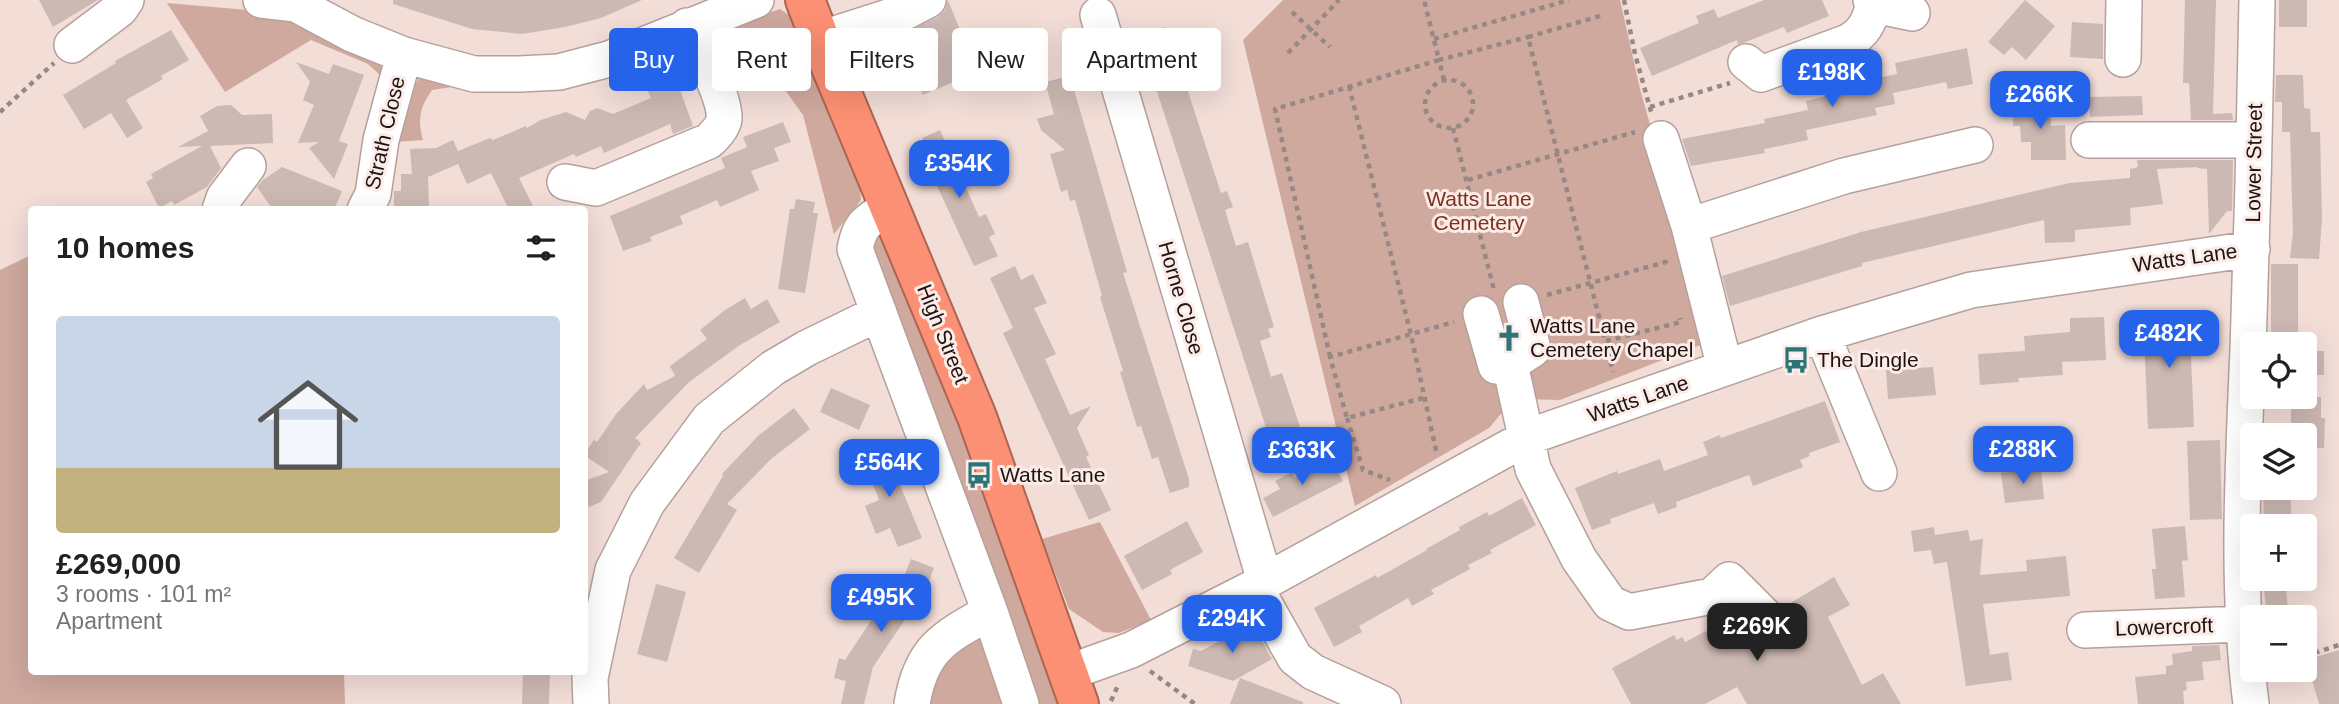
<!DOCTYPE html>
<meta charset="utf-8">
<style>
:root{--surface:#fff;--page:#f2f2f2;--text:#202124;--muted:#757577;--line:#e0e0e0;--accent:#2563eb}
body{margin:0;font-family:Arial,sans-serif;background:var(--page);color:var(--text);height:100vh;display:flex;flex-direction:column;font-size:26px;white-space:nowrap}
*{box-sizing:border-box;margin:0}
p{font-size:23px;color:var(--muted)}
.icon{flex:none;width:38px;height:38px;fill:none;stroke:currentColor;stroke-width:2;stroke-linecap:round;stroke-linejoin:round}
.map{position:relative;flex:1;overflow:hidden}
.sheet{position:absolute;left:28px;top:206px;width:560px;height:469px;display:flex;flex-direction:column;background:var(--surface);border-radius:7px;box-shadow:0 7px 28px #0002}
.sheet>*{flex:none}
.guide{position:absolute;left:609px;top:28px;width:665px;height:63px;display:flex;gap:14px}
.tools{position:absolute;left:2240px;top:332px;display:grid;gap:14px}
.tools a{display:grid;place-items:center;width:77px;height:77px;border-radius:7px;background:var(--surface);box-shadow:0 7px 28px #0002;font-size:35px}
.price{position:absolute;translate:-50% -60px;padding:0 16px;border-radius:14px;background:var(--accent);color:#fff;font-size:23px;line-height:46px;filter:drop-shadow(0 2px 4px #0008)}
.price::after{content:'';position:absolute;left:50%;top:42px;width:21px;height:16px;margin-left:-10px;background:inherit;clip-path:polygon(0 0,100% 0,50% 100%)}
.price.current{background:#222;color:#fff}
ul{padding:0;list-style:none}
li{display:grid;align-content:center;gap:14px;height:371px;padding:0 28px}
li+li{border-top:2px solid var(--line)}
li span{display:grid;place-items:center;height:217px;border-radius:7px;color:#555}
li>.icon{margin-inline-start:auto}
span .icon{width:126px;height:126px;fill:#fffc;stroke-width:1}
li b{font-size:30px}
h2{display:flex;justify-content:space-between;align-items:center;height:84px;padding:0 28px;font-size:30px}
.chip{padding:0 24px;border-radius:7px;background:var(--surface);box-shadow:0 7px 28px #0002;font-size:24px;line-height:63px}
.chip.current{background:var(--accent);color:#fff}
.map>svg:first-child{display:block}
</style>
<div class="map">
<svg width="2339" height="704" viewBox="0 0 2339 704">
<rect width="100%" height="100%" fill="#f2ddd7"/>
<path fill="#cfa89e" d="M1283,0H1620L1640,89L1711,341L1560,400L1525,399L1511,402L1489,428L1355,506L1243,40Z
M167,3L271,12L388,65L382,77L368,64L311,40L225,92Z
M780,9L795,19L860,187L861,200L834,234L803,115L780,83L738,91L716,38L727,27Z
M420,77L447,81L452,87L432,90C420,107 417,119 423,140L396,142L408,94Z
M881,232L888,235L1066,704H1032L864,246Z
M31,255L32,672H344L345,704H0V270Z
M1100,522L1151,620L1119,633L1103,632L1069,609L1042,539Z
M979,639L989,646L1006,704H927C940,665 939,658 979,639Z"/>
<path fill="#cdb9b3" d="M39,0H98L53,27Z
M393,0H642L601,18L565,27L522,34L472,29L393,4Z
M948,0L977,72L923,95L896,42L902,34L938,17L945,10Z
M1764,0H1822L1829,16L1787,33L1784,27L1743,43L1738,44L1737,40L1652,76L1640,48L1699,23L1696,16L1714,9L1718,18Z
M2025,0L2055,26L2026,60L2012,47L2004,55L1988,42Z
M2185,0H2216L2213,114L2232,113L2233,120H2191L2189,83H2183Z
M2279,0H2307V27H2279Z
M2072,22L2103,24V59L2070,57Z
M1165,27L1171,45L1182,41L1192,70L1182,73L1221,193L1227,191L1233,207L1225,210L1236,246L1248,242L1274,327L1268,329L1271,337L1260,341L1271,377L1282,373L1301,430L1270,440L1139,36Z
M171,30L189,60L161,76L163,79L126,100L143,128L127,138L111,113L84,129L63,95L116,63L115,61Z
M1967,48L1973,84L1948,89L1946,82L1893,93L1895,104L1875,108L1877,115L1806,130L1808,140L1764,149L1765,153L1691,166L1682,139L1765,123L1764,119L1808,110L1806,101L1853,90L1852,83L1897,74L1895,63Z
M668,57L682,89L680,90L693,126L673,134L670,124L604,153L601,146L576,157L574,154L519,178L535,210H509L491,173L467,184L458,164L428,177L429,209H394V191H401V174H412L410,149L436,148L453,140L458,151L490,138L493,140L526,126L527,128L541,120L566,112L585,120L590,111L597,108L613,114L651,98L640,74L651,69L649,65Z
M296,62L329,74L333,64L364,75L339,141L348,144L334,179L309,148L319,142L298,143L314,105L303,100L310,82Z
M2276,75H2303L2304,108L2310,109L2311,132H2320L2322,219L2319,259L2290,258L2293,233L2290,132H2282V102H2275Z
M1070,76L1127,272L1123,273L1189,479V487L1170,493L1158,457L1152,459L1141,426L1137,427L1120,372L1123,371L1100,297L1102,296L1075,200L1070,201L1067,190L1061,192L1050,154L1065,150L1041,130L1037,119L1054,114L1045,82Z
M2142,96L2143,115L2090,117L2089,97Z
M2013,103H2050L2051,126L2065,125L2066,160H2031V142H2021L2020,126H2013Z
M231,105L242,115L272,114L273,143L210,146L221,168L207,187L174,205L172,201L159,208L146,182L153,178L151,174L202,146L178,147L208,131L200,116L217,106Z
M783,122L791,142L774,148L779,161L751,171L759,190L720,207L717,200L680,216L683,224L650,237L652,241L623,251L610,216L725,168L721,158L747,147L743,137Z
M940,130L979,217L986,214L995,234L989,237L998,256L974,266L920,149L926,146L922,138Z
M2137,160H2233L2232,211H2227L2209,234L2207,169L2197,168V167L2157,169L2163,204L2130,208L2131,225L2075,230V242L2045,243L2044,220L1862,263V266L1730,306L1722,276L1861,232L2069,183L2130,178V169L2138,167Z
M282,167L342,191L334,210H273L257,187L263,180Z
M796,199L815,202L813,213H818L805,293L778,289L790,209H794Z
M2271,264H2298V337H2271Z
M1015,266L1021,280L1033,274L1047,303L1034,308L1056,354L1045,359L1070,415L1091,406L1077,428L1089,455L1086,457L1111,510L1089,520L1003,333L1013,328L990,278Z
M745,298L751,309L767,299L780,322L740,345L689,382L635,438L641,443L601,502L584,509V481L609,472L584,455L594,440L597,442L616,414L644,384L647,390L675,376L670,366L707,339L700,330L725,310Z
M2189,311L2194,427L2148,429L2143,313Z
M2104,317L2106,360L2062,362L2063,375L2018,378L2019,382L1980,385L1978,354L2025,351L2024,336L2070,332V318Z
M2305,351H2324V375H2305Z
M1933,367L1936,395L1888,399L1886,370Z
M831,388L870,405L859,430L820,412Z
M2291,397H2321V418H2325L2324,448H2305V436H2291Z
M1825,401L1840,442L1809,453L1810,456L1800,460L1803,467L1753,486L1749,475L1676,502L1677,507L1658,514L1654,503L1610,519L1611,523L1592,530L1575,488L1617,471L1618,474L1660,459L1664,471L1708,455L1703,442L1720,435L1721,438Z
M794,408L810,429L771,459L727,504L737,510L699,573L674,558L723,476L722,474L759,435Z
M2220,440L2222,519L2190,520L2187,441Z
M883,444L922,538L898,547L890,528L876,534L865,506L879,500L861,453Z
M1331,459L1343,481L1273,517L1263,498L1280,489L1275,481L1292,472L1295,478Z
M2041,468L2044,499L2005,503L2001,473Z
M2263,488H2290L2292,527H2264Z
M1522,498L1536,525L1490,550L1492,553L1468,565L1470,569L1431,590L1434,594L1412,606L1408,598L1359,626L1362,632L1334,647L1314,608L1376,575L1377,578L1427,550L1426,549L1460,530L1459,527L1487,512L1489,516Z
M1187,521L1203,552L1170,570L1172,574L1142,590L1124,556Z
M2185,526L2188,560L2182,561L2185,597L2155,599L2152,569H2156L2152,529Z
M1934,527L1935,535L1968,530L1970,541L1983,539L1980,575L2027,571L2026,560L2066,556L2070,596L1983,604L1990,655L2008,652L2012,680L1966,686L1947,562L1934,564L1931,550L1914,552L1911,531Z
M911,559L934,568L917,611L912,609L873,667L864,704H841L846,681L834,678L839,658L845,660L884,601L892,606Z
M1834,577L1850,605L1828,617L1862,685L1883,673L1901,704H1747L1737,687L1705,704H1631L1612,668L1674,635L1677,640L1682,637L1685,642L1706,631L1708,634L1738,617L1756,633L1760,641L1798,622L1789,604Z
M2263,579H2285L2289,618H2267Z
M656,584L686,592L667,662L637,654Z
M1252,623L1272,659L1233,681L1188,666L1193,649L1201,651Z
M2219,645L2221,660L2202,662L2204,680L2186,682L2187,690L2183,691L2184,704H2138L2135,677L2166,674V666L2173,665L2172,654L2192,651V646Z
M2339,650V704H2319L2306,660Z
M523,672H550L549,704H522Z
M1240,678L1303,702V704H1230Z"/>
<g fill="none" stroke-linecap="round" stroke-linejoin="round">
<defs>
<path id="minor" d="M261,0L296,4L352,34L404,55L474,74H520L559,72L609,59L756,0
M1874,5L1912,13
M1098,15L1265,581
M820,39L907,11L928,0
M72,45L120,9L126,0
M2123,59L2124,0
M1746,62L1761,74L1848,42C1864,33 1869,22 1874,5L1871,0
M1661,139L1689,226L1725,368
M2089,140H2254
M565,182L596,188L709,141C715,135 723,127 724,119C726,100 698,43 687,26
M889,207C868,221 860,222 855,249L990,612L1021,704
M220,210L224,198L248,166
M365,210L373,194L381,140L404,55
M1689,226L1844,176L1975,145
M1481,314L1496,366L1510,364L1533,349L1521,302
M1822,334L1879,473
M1510,364L1533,469L1579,559L1610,603L1629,612L1712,596L1729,580L1765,616
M1255,587L1295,658L1313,672L1383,704
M2085,630L2243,624
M1067,673L1131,650L1255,587L1528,437L1822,334L1971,290L2252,249
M591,704L590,678L613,570L647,503L709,419L773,368L807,348L879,313
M912,704C921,648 945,637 990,612
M2251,704C2236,586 2243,468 2248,350C2252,233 2255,117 2257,0"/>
<path id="highway" d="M805,0L831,67L977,417L1079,704"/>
</defs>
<use href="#minor" stroke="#b5a19c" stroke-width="38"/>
<use href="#highway" stroke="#ad6552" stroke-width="42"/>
<path stroke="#978884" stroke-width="4.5" stroke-dasharray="5 5" stroke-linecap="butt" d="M1624,0L1635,54L1652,115
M1292,12L1330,47
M1600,16L1528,37L1613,372
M1434,39L1569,0
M732,49L779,43
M1288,53L1339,0
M1425 104a24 24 0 1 1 48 0a24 24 0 1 1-48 0Z
M1444,80L1439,60L1528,37
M1349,86L1411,335L1437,455
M1650,107L1730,83
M0,112L54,63
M1453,128L1494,290
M1468,180L1635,132
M1547,295L1666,262L1667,265
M1606,341L1681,322L1680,318
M1330,357L1275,109L1439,60L1424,0
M1423,398L1347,418L1330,357L1454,322
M1347,418L1363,470L1390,480
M2305,656L2339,645
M1150,671L1195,704
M1111,701L1119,683"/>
<use href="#minor" stroke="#fff" stroke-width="35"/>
<use href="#highway" stroke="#fc9074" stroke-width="38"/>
</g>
<defs>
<symbol id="church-bare" viewBox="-9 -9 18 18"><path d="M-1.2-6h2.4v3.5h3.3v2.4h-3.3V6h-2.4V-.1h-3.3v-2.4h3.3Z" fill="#2b7576" stroke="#fcebe7" stroke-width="2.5" paint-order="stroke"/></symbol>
<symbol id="bus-bare" viewBox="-9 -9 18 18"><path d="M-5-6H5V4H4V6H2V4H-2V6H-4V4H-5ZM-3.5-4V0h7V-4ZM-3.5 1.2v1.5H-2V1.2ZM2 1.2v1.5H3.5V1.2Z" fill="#2b7576" stroke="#fcebe7" stroke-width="2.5" paint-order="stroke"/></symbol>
</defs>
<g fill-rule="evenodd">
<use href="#church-bare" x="1490" y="319" width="38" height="38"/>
<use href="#bus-bare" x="1777" y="341" width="38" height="38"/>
<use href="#bus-bare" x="960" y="456" width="38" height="38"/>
</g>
<g text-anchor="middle" stroke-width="6" stroke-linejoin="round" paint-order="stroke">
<g font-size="21" fill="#1b1412" stroke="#fcebe7">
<text transform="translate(385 133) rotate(-77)" y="7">Strath Close</text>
<text transform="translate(2254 163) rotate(-89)" y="7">Lower Street</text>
<text transform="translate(2185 258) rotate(-8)" y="7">Watts Lane</text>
<text transform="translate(1181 298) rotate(74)" y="7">Horne Close</text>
<text transform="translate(943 334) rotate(68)" y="7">High Street</text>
<text transform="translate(1638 399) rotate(-19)" y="7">Watts Lane</text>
<text transform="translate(2164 627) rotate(-2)" y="7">Lowercroft</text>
</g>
<g font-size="21" fill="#7b301d" stroke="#fcebe7">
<text x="1479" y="206">Watts Lane<tspan x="1479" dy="24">Cemetery</tspan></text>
</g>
<g font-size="21" fill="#1b1412" stroke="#fcebe7" text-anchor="start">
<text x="1530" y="333">Watts Lane<tspan x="1530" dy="24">Cemetery Chapel</tspan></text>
<text x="1817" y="367">The Dingle</text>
<text x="1000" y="482">Watts Lane</text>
</g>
</g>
</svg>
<div class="tools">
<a><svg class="icon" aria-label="locate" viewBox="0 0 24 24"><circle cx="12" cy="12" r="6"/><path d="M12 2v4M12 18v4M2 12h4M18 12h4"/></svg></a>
<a><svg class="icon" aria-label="layers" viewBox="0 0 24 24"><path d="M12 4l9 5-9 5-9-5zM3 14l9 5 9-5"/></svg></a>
<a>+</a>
<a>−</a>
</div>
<b class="price" style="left:1832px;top:109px">£198K</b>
<b class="price" style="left:2040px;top:131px">£266K</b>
<b class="price" style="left:959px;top:200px">£354K</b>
<b class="price" style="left:2169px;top:370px">£482K</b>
<b class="price" style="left:2023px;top:486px">£288K</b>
<b class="price" style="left:1302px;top:487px">£363K</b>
<b class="price" style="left:889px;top:499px">£564K</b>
<b class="price" style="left:881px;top:634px">£495K</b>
<b class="price" style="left:1232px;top:655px">£294K</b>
<b class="price current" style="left:1757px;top:663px">£269K</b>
<div class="guide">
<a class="chip current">Buy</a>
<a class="chip">Rent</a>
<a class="chip">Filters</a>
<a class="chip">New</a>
<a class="chip">Apartment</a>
</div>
<section class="sheet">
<h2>10 homes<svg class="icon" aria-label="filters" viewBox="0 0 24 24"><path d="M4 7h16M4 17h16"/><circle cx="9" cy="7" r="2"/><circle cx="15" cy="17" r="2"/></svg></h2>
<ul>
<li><span style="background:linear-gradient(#c9d6e8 70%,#c2b280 0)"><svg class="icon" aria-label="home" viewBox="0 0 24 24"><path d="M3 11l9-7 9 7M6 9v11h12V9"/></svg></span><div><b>£269,000</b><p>3 rooms · 101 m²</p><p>Apartment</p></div></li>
</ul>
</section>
</div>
